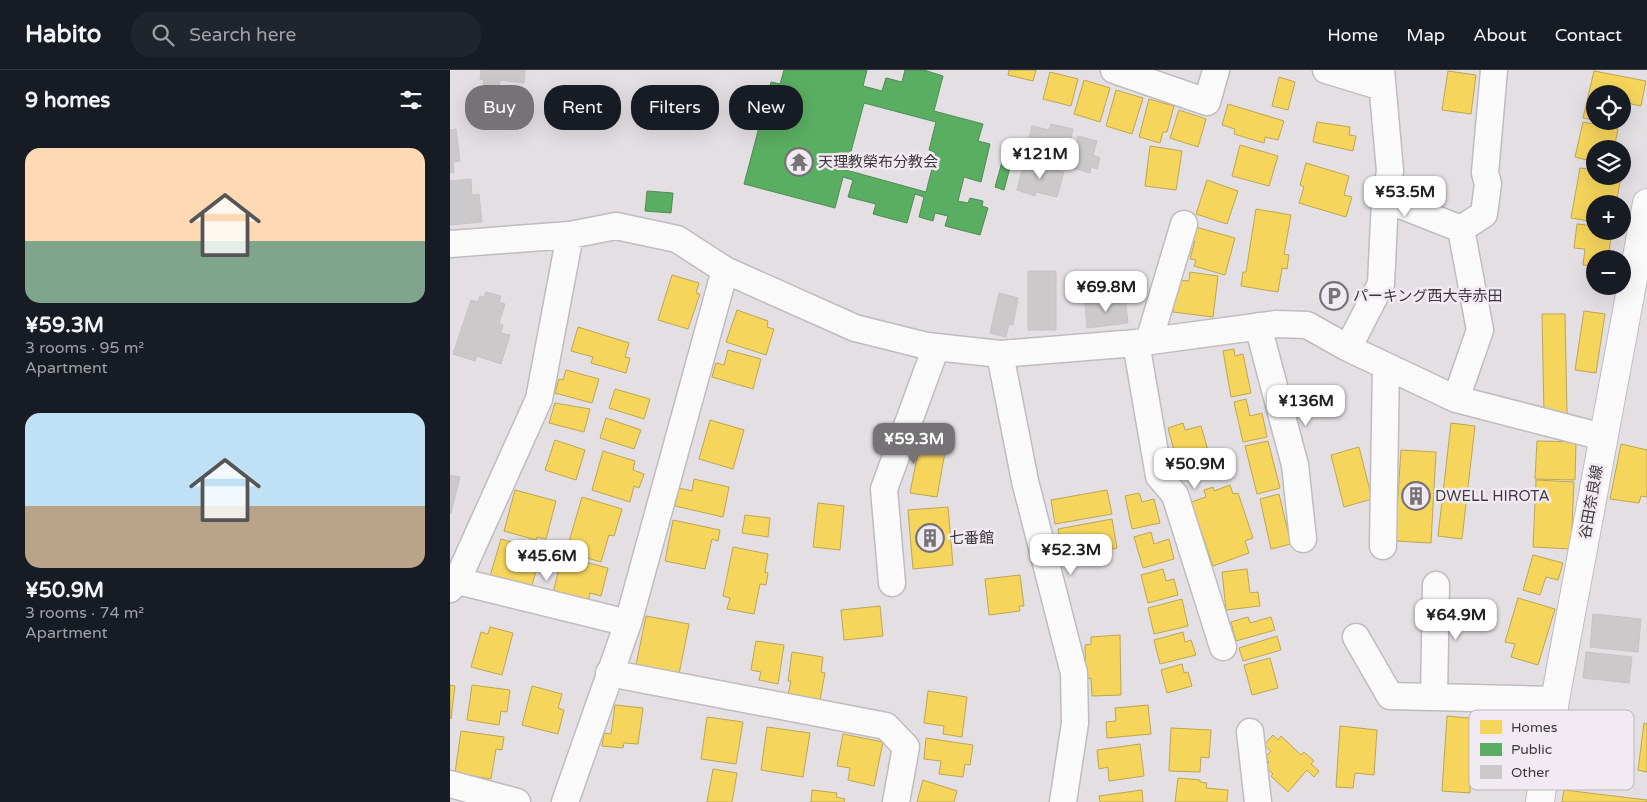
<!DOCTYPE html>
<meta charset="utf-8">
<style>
:root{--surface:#171b24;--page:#20242c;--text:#f1f3f6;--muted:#9ea1a6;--line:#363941;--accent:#767376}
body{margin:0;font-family:"Varela Round","Noto Sans JP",sans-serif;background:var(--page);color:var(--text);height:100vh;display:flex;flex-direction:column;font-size:19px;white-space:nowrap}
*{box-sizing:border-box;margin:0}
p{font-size:16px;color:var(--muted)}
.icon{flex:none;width:28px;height:28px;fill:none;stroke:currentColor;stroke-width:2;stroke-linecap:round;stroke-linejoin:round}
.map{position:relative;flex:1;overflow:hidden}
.panel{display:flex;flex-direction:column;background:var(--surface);width:450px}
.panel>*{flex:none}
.banner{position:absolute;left:15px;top:15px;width:475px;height:45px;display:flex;gap:10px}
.fabs{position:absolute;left:1136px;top:15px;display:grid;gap:10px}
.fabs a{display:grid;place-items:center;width:45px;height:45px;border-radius:50%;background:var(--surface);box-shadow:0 5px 20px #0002;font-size:25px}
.price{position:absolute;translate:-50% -42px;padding:0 11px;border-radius:10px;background:#fff;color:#222;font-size:16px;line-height:32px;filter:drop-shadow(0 1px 2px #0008)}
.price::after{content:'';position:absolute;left:50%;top:30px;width:15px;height:11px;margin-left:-8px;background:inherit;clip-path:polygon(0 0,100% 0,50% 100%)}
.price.current{background:var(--accent);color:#fff}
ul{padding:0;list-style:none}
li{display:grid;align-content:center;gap:10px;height:265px;padding:0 25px}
li span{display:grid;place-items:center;height:155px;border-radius:15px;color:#555}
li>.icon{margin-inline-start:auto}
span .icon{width:90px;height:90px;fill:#fffc;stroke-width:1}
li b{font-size:21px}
h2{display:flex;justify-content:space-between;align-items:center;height:60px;padding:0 25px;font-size:21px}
.chip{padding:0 18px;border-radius:20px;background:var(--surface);box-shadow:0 5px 20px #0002;font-size:18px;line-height:45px}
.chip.current{background:var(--accent);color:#fff}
header{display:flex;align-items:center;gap:30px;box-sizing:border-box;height:70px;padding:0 25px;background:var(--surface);border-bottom:1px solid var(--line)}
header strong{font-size:24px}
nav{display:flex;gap:28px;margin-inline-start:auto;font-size:18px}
.search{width:350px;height:45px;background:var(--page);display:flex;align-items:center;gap:12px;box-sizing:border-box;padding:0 18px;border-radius:20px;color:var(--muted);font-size:19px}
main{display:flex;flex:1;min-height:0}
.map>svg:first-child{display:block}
</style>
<header>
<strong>Habito</strong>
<div class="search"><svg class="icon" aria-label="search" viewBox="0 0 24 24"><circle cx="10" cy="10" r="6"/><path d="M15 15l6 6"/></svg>Search here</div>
<nav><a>Home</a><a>Map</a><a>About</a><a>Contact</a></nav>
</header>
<main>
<section class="panel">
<h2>9 homes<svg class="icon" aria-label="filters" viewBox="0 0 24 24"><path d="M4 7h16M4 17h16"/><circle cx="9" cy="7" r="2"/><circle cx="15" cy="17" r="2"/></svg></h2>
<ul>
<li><span style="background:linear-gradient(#ffd9b3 60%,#7fa58c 0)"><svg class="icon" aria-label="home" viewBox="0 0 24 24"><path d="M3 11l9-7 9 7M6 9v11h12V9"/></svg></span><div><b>¥59.3M</b><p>3 rooms · 95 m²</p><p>Apartment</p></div></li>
<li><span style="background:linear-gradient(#bfe0f5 60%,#b9a48a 0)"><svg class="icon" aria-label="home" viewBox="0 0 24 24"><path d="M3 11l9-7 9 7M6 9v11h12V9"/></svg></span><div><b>¥50.9M</b><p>3 rooms · 74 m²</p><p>Apartment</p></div></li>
</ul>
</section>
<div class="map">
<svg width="1197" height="732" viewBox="0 0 1197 732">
<rect width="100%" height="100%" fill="#e3dfe3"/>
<path fill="#f6d55c" stroke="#bea652" d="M559,0H586L583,11L558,5Z
M998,1L1026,5L1021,44L992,40Z
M1144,1L1196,11L1191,36L1172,32V24H1145V50L1133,48Z
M600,2L628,9L621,36L593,29Z
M829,7L845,12L838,40L822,36Z
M634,10L660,18L650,52L624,44Z
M666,20L693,28L682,64L656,56Z
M699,29L724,36L717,62H713L710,73L689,67Z
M778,34L834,51L828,70L815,67L814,73L784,64L785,59L772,55Z
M729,40L756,49L748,77L720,68Z
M1151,51H1167V55Z
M867,52L900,57L899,65L906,66L903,81L863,72Z
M1133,52L1168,59L1164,79H1145V92L1125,87Z
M790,75L828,86L819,116L782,106Z
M700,76L732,81L726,120L695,116Z
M856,93L899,106L894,125L902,127L896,147L849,133L854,117L850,115Z
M1130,98L1145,100V106H1171L1166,134H1145V152L1121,148Z
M757,110L788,121L777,154L746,144Z
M806,139L841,145L834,184L839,185L837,199L832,198L828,222L791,216L793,202H796Z
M1127,154L1145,156V161H1162L1158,189H1145V196L1133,195L1135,179L1124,178Z
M742,156L785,168L775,205L744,196L746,190L740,189L745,171L738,170Z
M740,202L768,206L763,247L723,242L727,210L739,211Z
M222,205L249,213L246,223L250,224L238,259L208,250Z
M287,240L318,251L317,257L324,259L316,285L276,272Z
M1134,241L1155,244L1146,303L1125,300Z
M1092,244H1115L1117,344L1094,345Z
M128,257L179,273L175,287L180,288L176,303L141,293L143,287L121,281Z
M784,279L785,286L793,284L801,323L781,327L773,281Z
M278,280L311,289L303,319L262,307L266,293L274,295Z
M116,300L149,309L142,333L105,323L109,309L113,310Z
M165,319L200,329L194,349L159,338Z
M796,329L800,346L812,343L817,367L793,372L784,332Z
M105,333L140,339L134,362L99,353Z
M156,348L191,360L184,379L150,368Z
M260,350L294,360L283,399L249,389Z
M733,353L735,360L751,356L763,398L748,402L747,398L730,403L718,358Z
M1001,353L1025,356L1012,469L988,466Z
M105,370L135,380L126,410L95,400Z
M818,371L830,418L807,424L795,376Z
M1087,371L1126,372L1125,410L1085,409Z
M1171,374L1197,380V427L1191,426L1189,433L1160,429Z
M469,377L495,382L487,427L460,423Z
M909,377L922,429L894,437L881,385Z
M951,380L986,382L981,473L945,471Z
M153,381L185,391L183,400L194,404L189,418L184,416L180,432L142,420Z
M244,409L279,417L273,447L225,436L229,418L242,421Z
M1086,410L1124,412L1121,479L1083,477Z
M780,415L783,424L788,423L803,468L795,471L799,483L763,496L741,432L756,427L754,420L763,417L764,421Z
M65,420L106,431L96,469L87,467L86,470L54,461Z
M657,420L662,444L605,454L601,430Z
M689,423L692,432L704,429L710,453L682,459L675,426Z
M829,424L841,474L821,479L810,429Z
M132,427L172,439L164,466L159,465L151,492L116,482Z
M368,433L394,436L390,480L363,477Z
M498,437L503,495L463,499L458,440Z
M295,445L320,448L318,467L292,463Z
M662,449L667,478L614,489L608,459Z
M223,450L270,460L268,471L262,469L255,499L215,491Z
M701,462L704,474L719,469L724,489L693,498L684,467Z
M51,469L92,481L79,525L38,513Z
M283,477L318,484L315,502L318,503L316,515L310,514L304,544L277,539L280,528L273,526Z
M1083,485L1113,493L1108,510L1096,507L1090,525L1073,520Z
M112,486L158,498L151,526L140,523L136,540L101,531Z
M713,499L716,511L724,509L728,525L698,533L691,505Z
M797,499L800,523L808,522L810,536L776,540L772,502Z
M570,505L574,536H569L570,541L539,545L535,509Z
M1068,528L1105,539L1088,595L1061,587L1065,574L1055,572Z
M732,529L738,556L704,564L698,538Z
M430,536L433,566L394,570L391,540Z
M196,546L239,554L229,604L186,595Z
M798,547L800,553L821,547L825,560L786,571L781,552Z
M40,557L63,563L52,605L21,597L31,562L38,564Z
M733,562L735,572L741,570L746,585L710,594L704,570Z
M670,565L671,625L642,626L641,608L636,609L635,575L641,574V567Z
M827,566L831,580L793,591L789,578Z
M306,571L334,575L328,614L309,610L311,602L301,600Z
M342,582L373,587L371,602L375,603L370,630L338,625L341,611H338Z
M820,588L828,618L802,625L794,595Z
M732,594L734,603L738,602L742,616L717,623L711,600Z
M0,615L5,616L1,649L0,648Z
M22,615L60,620L57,642L51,641L49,655L17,650Z
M82,616L112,624L108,638L114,640L108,664L72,655Z
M478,621L517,627L512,667L493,664L494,656L474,653Z
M165,635L193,638L188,674L174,673L173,678L152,676L154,663L161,664Z
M698,635L701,664L657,668L656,652L666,651L665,638Z
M997,646L1039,650L1038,717L1020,716V723L992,721Z
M257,647L293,652L286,694L251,689Z
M1194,653L1197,654V702L1188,700Z
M890,656L927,660L924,705L905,703L903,718L886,717Z
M317,657L360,663L353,707L311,700Z
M721,658L761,660L759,688L751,687L750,702L719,701Z
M11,661L54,667L52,680L46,679L41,709L5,703Z
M393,664L433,672L424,716L398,710L400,698L387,696Z
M823,665L828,670L831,666L851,685L854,682L864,691L861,694L869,701L864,707L857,700L838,722L821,706L823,704L815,697L819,692L814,688L821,681L814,675Z
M476,668L523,675L520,695L515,694L513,707L489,704L491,691L474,689Z
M690,674L694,706L659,711L658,697L649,699L647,680Z
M263,699L287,703L282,732H257Z
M728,708L750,710V712L757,713L756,718L778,720L777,732H725Z
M473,710L507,721L504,732H467Z
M362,720L387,723L386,727L395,729L394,732H361Z
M692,720L693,732H650L649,726Z
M1114,720L1197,730V732H1112Z"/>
<path fill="#5aae61" stroke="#518b56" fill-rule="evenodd" d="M334,0H417L413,16L432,21L436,8L452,12L455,0H474L493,6L484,41L533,54L528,71L540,74L531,112L514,107L508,131L518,133L520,128L533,131L532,136L538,138L530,165L495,156L498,146L485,143L483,151L469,147L474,127L465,124L457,153L423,144L426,134L398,127L403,110L393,107L385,138L294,114L321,12L330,14ZM414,33L486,52L479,80L486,83L476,122L396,100Z
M552,92L561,94L554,120L545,117Z
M197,121L223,123L221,143L195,141Z"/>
<path fill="#ccc9cb" stroke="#c6c2c5" d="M31,0H75L74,13L50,10L49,19L33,17L34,10L30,9Z
M199,24L242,26L240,60L208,58V52H198Z
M601,54L623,59L615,97L575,87L582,56L599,60Z
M6,59L10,91L3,92L4,103H0V60Z
M628,66L647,71L643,85L650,88L647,99L641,97L640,103L620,97Z
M574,91L614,102L607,127L586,122L585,126L567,120Z
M21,109L22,125L29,124L32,152L0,155V111Z
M578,201H606V260H578Z
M36,222L51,226L49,232L55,234L49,253L53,255L51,263L60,265L51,294L27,286L25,291L3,284L21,230L28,232L30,226L34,227Z
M549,223L568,228L563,255L559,254L556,267L540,263Z
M675,228L678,253L637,258L635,232Z
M0,405L10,407L1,443H0Z
M1143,544L1191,549L1188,582L1140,577Z
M1136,582L1182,587L1179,613L1133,608Z"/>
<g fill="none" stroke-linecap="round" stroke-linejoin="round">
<defs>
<path id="minor" d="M664,0L757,32L766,0
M876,0L932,17
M935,129L1011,159L1030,260L1006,329
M1011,159L1034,144L1038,114L1035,103L1044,0
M0,174L120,165L166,156L227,169L275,200L405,258L477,276L550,284L686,273L826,254L857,255L898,278L1006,329L1153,367
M808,256L845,395L853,469
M699,271L734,154
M686,273L709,406L725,425L773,577
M898,278L931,214L935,129L940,101L931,0
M550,284L575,411L624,603L625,653L613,732
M933,476L936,296
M0,509L178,553
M442,513L434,419L486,277
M0,519L7,511L89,329L120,165
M906,567L940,626L1105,630
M159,603L436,656L456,677L446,732
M984,627L986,515
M800,662L808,732
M0,714L67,732
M115,732L178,553L275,200"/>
<path id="major" d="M1090,732L1105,630L1197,133"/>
</defs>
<use href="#minor" stroke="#bfbcbf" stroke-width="29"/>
<use href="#major" stroke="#bfbcbf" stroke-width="30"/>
<use href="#minor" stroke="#fbfafb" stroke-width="26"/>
<use href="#major" stroke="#fbfafb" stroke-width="28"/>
</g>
<defs>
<symbol id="temple-ring" viewBox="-11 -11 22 22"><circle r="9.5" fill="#f2eaf2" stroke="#767376" stroke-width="1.5"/><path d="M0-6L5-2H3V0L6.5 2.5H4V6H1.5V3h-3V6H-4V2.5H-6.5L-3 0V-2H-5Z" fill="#767376"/></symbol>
<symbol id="parking-ring" viewBox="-11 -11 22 22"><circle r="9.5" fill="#f2eaf2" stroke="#767376" stroke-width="1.5"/><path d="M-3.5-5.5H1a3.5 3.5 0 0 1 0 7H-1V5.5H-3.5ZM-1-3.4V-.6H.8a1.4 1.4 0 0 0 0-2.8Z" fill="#767376"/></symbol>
<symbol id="building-ring" viewBox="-11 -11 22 22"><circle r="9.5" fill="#f2eaf2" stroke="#767376" stroke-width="1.5"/><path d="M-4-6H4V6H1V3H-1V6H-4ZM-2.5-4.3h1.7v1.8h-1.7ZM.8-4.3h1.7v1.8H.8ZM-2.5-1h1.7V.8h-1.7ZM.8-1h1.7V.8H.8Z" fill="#767376"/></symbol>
</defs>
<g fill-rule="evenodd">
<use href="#temple-ring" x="333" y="76" width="32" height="32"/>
<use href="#parking-ring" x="868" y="210" width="32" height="32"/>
<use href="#building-ring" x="950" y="410" width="32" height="32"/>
<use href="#building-ring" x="464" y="452" width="32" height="32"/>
</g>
<g text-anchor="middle" stroke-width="5" stroke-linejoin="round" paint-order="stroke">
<g font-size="15" fill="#3c393c" stroke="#f2eaf2" text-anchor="start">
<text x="368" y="97">天理教榮布分教会</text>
<text x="903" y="231">パーキング西大寺赤田</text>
<text x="985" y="431">DWELL HIROTA</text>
<text x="499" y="473">七番館</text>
</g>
<g font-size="15" fill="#3c393c" stroke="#f2eaf2">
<text transform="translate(1141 432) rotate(-80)" y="5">谷田奈良線</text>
</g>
</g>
<rect x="1019" y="640" width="165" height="80" rx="8" fill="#f2eaf2" stroke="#bbb5bb" stroke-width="1"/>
<rect x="1030" y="650" width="22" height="14" fill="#f6d55c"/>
<rect x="1030" y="673" width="22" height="13" fill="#5aae61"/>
<rect x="1030" y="695" width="22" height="14" fill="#ccc9cb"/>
<g font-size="14" fill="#3c393c">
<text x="1061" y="662">Homes</text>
<text x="1061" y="684">Public</text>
<text x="1061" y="707">Other</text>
</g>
</svg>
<div class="fabs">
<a><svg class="icon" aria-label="locate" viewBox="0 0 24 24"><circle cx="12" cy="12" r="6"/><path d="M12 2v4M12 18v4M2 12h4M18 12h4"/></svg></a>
<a><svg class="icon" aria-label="layers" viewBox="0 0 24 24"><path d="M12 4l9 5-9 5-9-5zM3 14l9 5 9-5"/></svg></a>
<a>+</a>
<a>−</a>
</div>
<b class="price" style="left:590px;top:110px">¥121M</b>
<b class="price" style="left:955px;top:148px">¥53.5M</b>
<b class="price" style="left:656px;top:243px">¥69.8M</b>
<b class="price" style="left:856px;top:357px">¥136M</b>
<b class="price current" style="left:464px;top:395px">¥59.3M</b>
<b class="price" style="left:745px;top:420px">¥50.9M</b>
<b class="price" style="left:621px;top:506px">¥52.3M</b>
<b class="price" style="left:97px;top:512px">¥45.6M</b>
<b class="price" style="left:1006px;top:571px">¥64.9M</b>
<div class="banner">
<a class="chip current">Buy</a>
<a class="chip">Rent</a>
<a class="chip">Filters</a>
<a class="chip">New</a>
</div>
</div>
</main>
